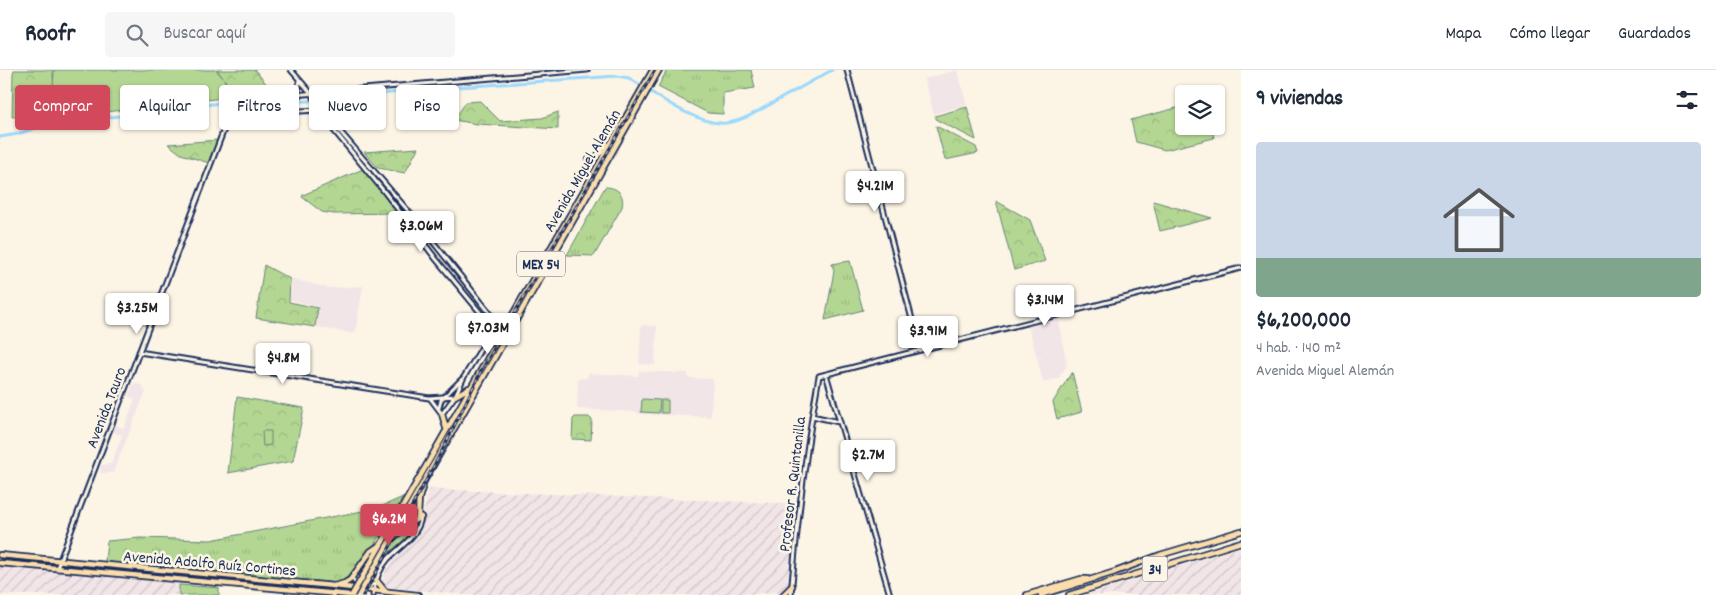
<!DOCTYPE html>
<html lang="es">
<meta charset="utf-8">
<style>
:root{--surface:#fff;--page:#f6f6f7;--text:#1f2937;--muted:#747a83;--line:#e0e1e3;--accent:#d1495b}
body{margin:0;font-family:Dekko,sans-serif;background:var(--page);color:var(--text);height:100vh;display:flex;flex-direction:column;font-size:19px;white-space:nowrap}
*{box-sizing:border-box;margin:0}
p{font-size:16px;color:var(--muted)}
.icon{flex:none;width:28px;height:28px;fill:none;stroke:currentColor;stroke-width:2;stroke-linecap:round;stroke-linejoin:round}
.map{position:relative;flex:1;overflow:hidden}
.sheet{display:flex;flex-direction:column;background:var(--surface);width:475px}
.sheet>*{flex:none}
.top-card{position:absolute;left:15px;top:15px;width:475px;height:45px;display:flex;gap:10px}
.tools{position:absolute;left:1175px;top:15px;display:grid;gap:10px}
.tools a{display:grid;place-items:center;width:50px;height:50px;border-radius:5px;background:var(--surface);box-shadow:0 1px 4px #0004;font-size:25px}
.price{position:absolute;translate:-50% -42px;padding:0 11px;border-radius:5px;background:#fff;color:#222;font-size:16px;line-height:32px;filter:drop-shadow(0 1px 2px #0008)}
.price::after{content:'';position:absolute;left:50%;top:30px;width:15px;height:11px;margin-left:-8px;background:inherit;clip-path:polygon(0 0,100% 0,50% 100%)}
.price.on{background:var(--accent);color:#fff}
ul{padding:0;list-style:none}
li{display:grid;align-content:center;gap:10px;height:265px;padding:0 15px}
li+li{border-top:1px solid var(--line)}
li span{display:grid;place-items:center;height:155px;border-radius:5px;color:#555}
li>.icon{margin-inline-start:auto}
span .icon{width:90px;height:90px;fill:#fffc;stroke-width:1}
li b{font-size:21px}
h2{display:flex;justify-content:space-between;align-items:center;height:60px;padding:0 15px;font-size:21px}
.tag{padding:0 18px;border-radius:5px;background:var(--surface);box-shadow:0 1px 4px #0004;font-size:18px;line-height:45px}
.tag.on{background:var(--accent);color:#fff}
header{display:flex;align-items:center;gap:30px;box-sizing:border-box;height:70px;padding:0 25px;background:var(--surface);border-bottom:1px solid var(--line)}
header strong{font-size:24px}
nav{display:flex;gap:28px;margin-inline-start:auto;font-size:18px}
.search{width:350px;height:45px;background:var(--page);display:flex;align-items:center;gap:12px;box-sizing:border-box;padding:0 18px;border-radius:5px;color:var(--muted);font-size:19px}
main{display:flex;flex:1;min-height:0}
.map>svg:first-child{display:block}
</style>
<header>
<strong>Roofr</strong>
<div class="search"><svg class="icon" aria-label="search" viewBox="0 0 24 24"><circle cx="10" cy="10" r="6"/><path d="M15 15l6 6"/></svg>Buscar aquí</div>
<nav><a>Mapa</a><a>Cómo llegar</a><a>Guardados</a></nav>
</header>
<main>
<div class="map">
<svg width="1241" height="525" viewBox="0 0 1241 525">
<defs>
<pattern id="industrial-furrows" width="10" height="10" patternUnits="userSpaceOnUse" patternTransform="scale(1.25)"><rect width="10" height="10" fill="#f2e5e7"/><path d="M-1 1l2-2M0 10L10 0M9 11l2-2" fill="none" stroke="#cfc5c9"/></pattern>
<pattern id="grass-tufts" width="24" height="20" patternUnits="userSpaceOnUse" patternTransform="scale(1.25)"><rect width="24" height="20" fill="#b3d792"/><path d="M3 7l-1-3M5 7V3M7 7l1-3M15 17l-1-3M17 17v-4M19 17l1-3" fill="none" stroke="#99b980"/></pattern>
<pattern id="park-crowns" width="20" height="18" patternUnits="userSpaceOnUse" patternTransform="scale(1.25)"><rect width="20" height="18" fill="#b3d792"/><path d="M2 6a3 3 0 1 1 6 0M12 15a3 3 0 1 1 6 0" fill="none" stroke="#99b980"/></pattern>
</defs>
<rect width="100%" height="100%" fill="#fcf5e5"/>
<filter id="ink" filterUnits="userSpaceOnUse"><feTurbulence type="fractalNoise" baseFrequency=".02" numOctaves="2"/><feDisplacementMap in="SourceGraphic" scale="10" xChannelSelector="R" yChannelSelector="G"/><feConvolveMatrix kernelMatrix="1 2 1 2 8 2 1 2 1" color-interpolation-filters="sRGB"/></filter>
<g filter="url(#ink)">
<path fill="#f2e5e7" d="M957,0L967,35L934,44L924,9Z
M292,209L330,218L363,216L355,264L316,257L319,237L290,230Z
M1058,247L1067,295L1058,309L1043,312L1037,289L1046,286L1037,288L1028,255Z
M641,255L657,256L655,295L639,294Z
M639,301L688,303V308L713,309L711,345L710,347L638,344L637,342L577,339L578,309L587,308L588,303L638,306Z
M134,313L144,316L142,320L146,321L113,403H100L101,395L111,394L122,365L113,362L115,355L124,358L135,329L128,326Z"/>
<path fill="url(#industrial-furrows)" d="M430,419L797,434L789,515L787,520L779,522L740,525H465L387,517L382,512L386,500L394,488L414,469L419,463L422,455L426,429Z
M1241,477V525H1087Z
M0,495L180,511L179,525H0Z"/>
<path fill="url(#grass-tufts)" stroke="#678378" d="M667,0H751L755,18L723,23V44L708,43L658,17Z
M605,117C617,117 625,124 622,137L594,186L567,185Z
M850,191L863,240L825,250L834,201L832,194Z
M403,427C392,447 358,505 338,513L105,492L107,471L140,468L211,470L378,438Z
M415,428L417,429L416,449L406,452L398,459Z
M417,450L408,466L390,482L387,479L410,454Z"/>
<path fill="url(#park-crowns)" stroke="#678378" d="M14,0H53L55,44L12,47L13,3Z
M217,0H255L272,21L228,16L224,9Z
M480,31L500,51L542,48L558,42V59L477,54L454,50L466,32Z
M1184,36V56H1211L1214,68L1165,80L1136,72L1131,50Z
M967,37L976,70L937,50L935,46Z
M936,56L976,77L978,83L945,90Z
M218,70L209,93L181,84L168,74Z
M418,78L405,103L378,98L364,82Z
M363,99L397,143L334,144L322,142L302,127L303,125Z
M996,131L1030,150L1045,191L1014,200Z
M1153,131L1212,148L1160,161Z
M264,195L290,209L289,232L318,238L315,257L256,248Z
M1072,302L1082,342L1057,349L1053,332Z
M237,327L304,338L293,391L228,403Z
M575,347H589L592,350L591,370L572,369L573,349Z"/>
<path fill="#b3d792" stroke="#678378" d="M54,0H216L224,9L231,27L56,48L53,16Z
M642,329L660,330L659,343L641,342Z
M661,330H668V343H661Z
M262,361H271V375L263,376Z
M179,515L219,518V525H179Z"/>
<g fill="none" stroke-linecap="round" stroke-linejoin="round">
<path stroke="#9cd8fd" stroke-width="3" d="M0,67L18,64L41,56L220,33L227,37L239,38L258,32L309,31L430,19L617,6L629,8C654,23 697,56 726,53C735,52 743,49 751,45L832,0"/>
<defs>
<path id="tertiary" d="M291,0L311,23L319,37L410,143L497,252L464,307L455,326L442,344L430,328
M847,0L920,280
M294,24L299,17V10
M319,37L318,40L322,46L383,120L436,189L493,258
M230,45L318,40
M139,282L429,328L455,326
M826,304L890,525
M439,338L441,330L462,309
M812,346L839,352
M57,498L234,33L238,27L246,22L293,25L587,0
M352,507C355,516 361,516 369,517L373,514
M373,525C375,512 379,499 388,489C400,476 418,467 421,447
M791,525C797,452 806,378 819,306L1241,198"/>
<path id="primary" d="M0,485L334,516L418,525
M0,493L350,525
M376,510L385,521
M783,525L792,516
M1027,525L1081,509H1087
M1041,525L1115,502L1160,485L1241,461
M1069,525L1241,472"/>
<path id="trunk" d="M589,90L594,89L608,75
M455,326L469,318
M442,344L446,358
M393,468L408,454L421,447L418,446L419,428L423,415
M363,506L653,0
M368,509L659,0
M334,516L345,513L350,510L371,481L380,475
M333,523V525"/>
</defs>
<use href="#tertiary" stroke="#1b2f5e" stroke-width="7"/>
<use href="#primary" stroke="#1b2f5e" stroke-width="8"/>
<use href="#trunk" stroke="#1b2f5e" stroke-width="8"/>
<use href="#tertiary" stroke="#fcf5e5" stroke-width="3"/>
<use href="#primary" stroke="#faddab" stroke-width="4.5"/>
<use href="#trunk" stroke="#faddab" stroke-width="4.5"/>
<defs>
<path id="rail" d="M364,525L445,375L481,301L655,0"/>
</defs>
<use href="#rail" stroke="#1b2f5e" stroke-width="3"/>
<use href="#rail" stroke="#fcf5e5" stroke-width="1" stroke-dasharray="4" stroke-linecap="butt"/>
<defs>
<path id="trunk-bridge" d="M352,525L363,506
M359,525L368,509"/>
</defs>
<use href="#trunk-bridge" stroke="#1b2f5e" stroke-width="8" stroke-linecap="butt"/>
<use href="#trunk-bridge" stroke="#faddab" stroke-width="4.5"/>
</g>
</g>
<g text-anchor="middle" stroke-width="5" stroke-linejoin="round" paint-order="stroke">
<g fill="#fcf5e5" stroke="#5e6a86" stroke-width="1">
<rect x="517" y="181.5" width="48" height="25" rx="4"/>
<rect x="1142.5" y="486.5" width="25" height="25" rx="4"/>
</g>
<g font-size="15" font-weight="bold" fill="#1b2f5e">
<text x="541" y="199">MEX 54</text>
<text x="1155" y="504">34</text>
</g>
<g font-size="16" fill="#1b2f5e" stroke="#fcf5e5">
<text transform="translate(581 100) rotate(-60)" y="6">Avenida Miguel Alemán</text>
<text transform="translate(105 337) rotate(-69)" y="6">Avenida Tauro</text>
<text transform="translate(791 414) rotate(-83)" y="6">Profesor R. Quintanilla</text>
<text transform="translate(210 492) rotate(5)" y="6">Avenida Adolfo Ruíz Cortines</text>
</g>
</g>
</svg>
<div class="tools">
<a><svg class="icon" aria-label="layers" viewBox="0 0 24 24"><path d="M12 4l9 5-9 5-9-5zM3 14l9 5 9-5"/></svg></a>
</div>
<b class="price" style="left:875px;top:143px">$4.21M</b>
<b class="price" style="left:421px;top:183px">$3.06M</b>
<b class="price" style="left:1045px;top:257px">$3.14M</b>
<b class="price" style="left:137px;top:265px">$3.25M</b>
<b class="price" style="left:488px;top:285px">$7.03M</b>
<b class="price" style="left:928px;top:288px">$3.91M</b>
<b class="price" style="left:283px;top:315px">$4.8M</b>
<b class="price" style="left:868px;top:412px">$2.7M</b>
<b class="price on" style="left:389px;top:476px">$6.2M</b>
<div class="top-card">
<a class="tag on">Comprar</a>
<a class="tag">Alquilar</a>
<a class="tag">Filtros</a>
<a class="tag">Nuevo</a>
<a class="tag">Piso</a>
</div>
</div>
<section class="sheet">
<h2>9 viviendas<svg class="icon" aria-label="filters" viewBox="0 0 24 24"><path d="M4 7h16M4 17h16"/><circle cx="9" cy="7" r="2"/><circle cx="15" cy="17" r="2"/></svg></h2>
<ul>
<li><span style="background:linear-gradient(#c9d6e8 75%,#7fa58c 0)"><svg class="icon" aria-label="home" viewBox="0 0 24 24"><path d="M3 11l9-7 9 7M6 9v11h12V9"/></svg></span><div><b>$6,200,000</b><p>4 hab. · 140 m²</p><p>Avenida Miguel Alemán</p></div></li>
</ul>
</section>
</main>
